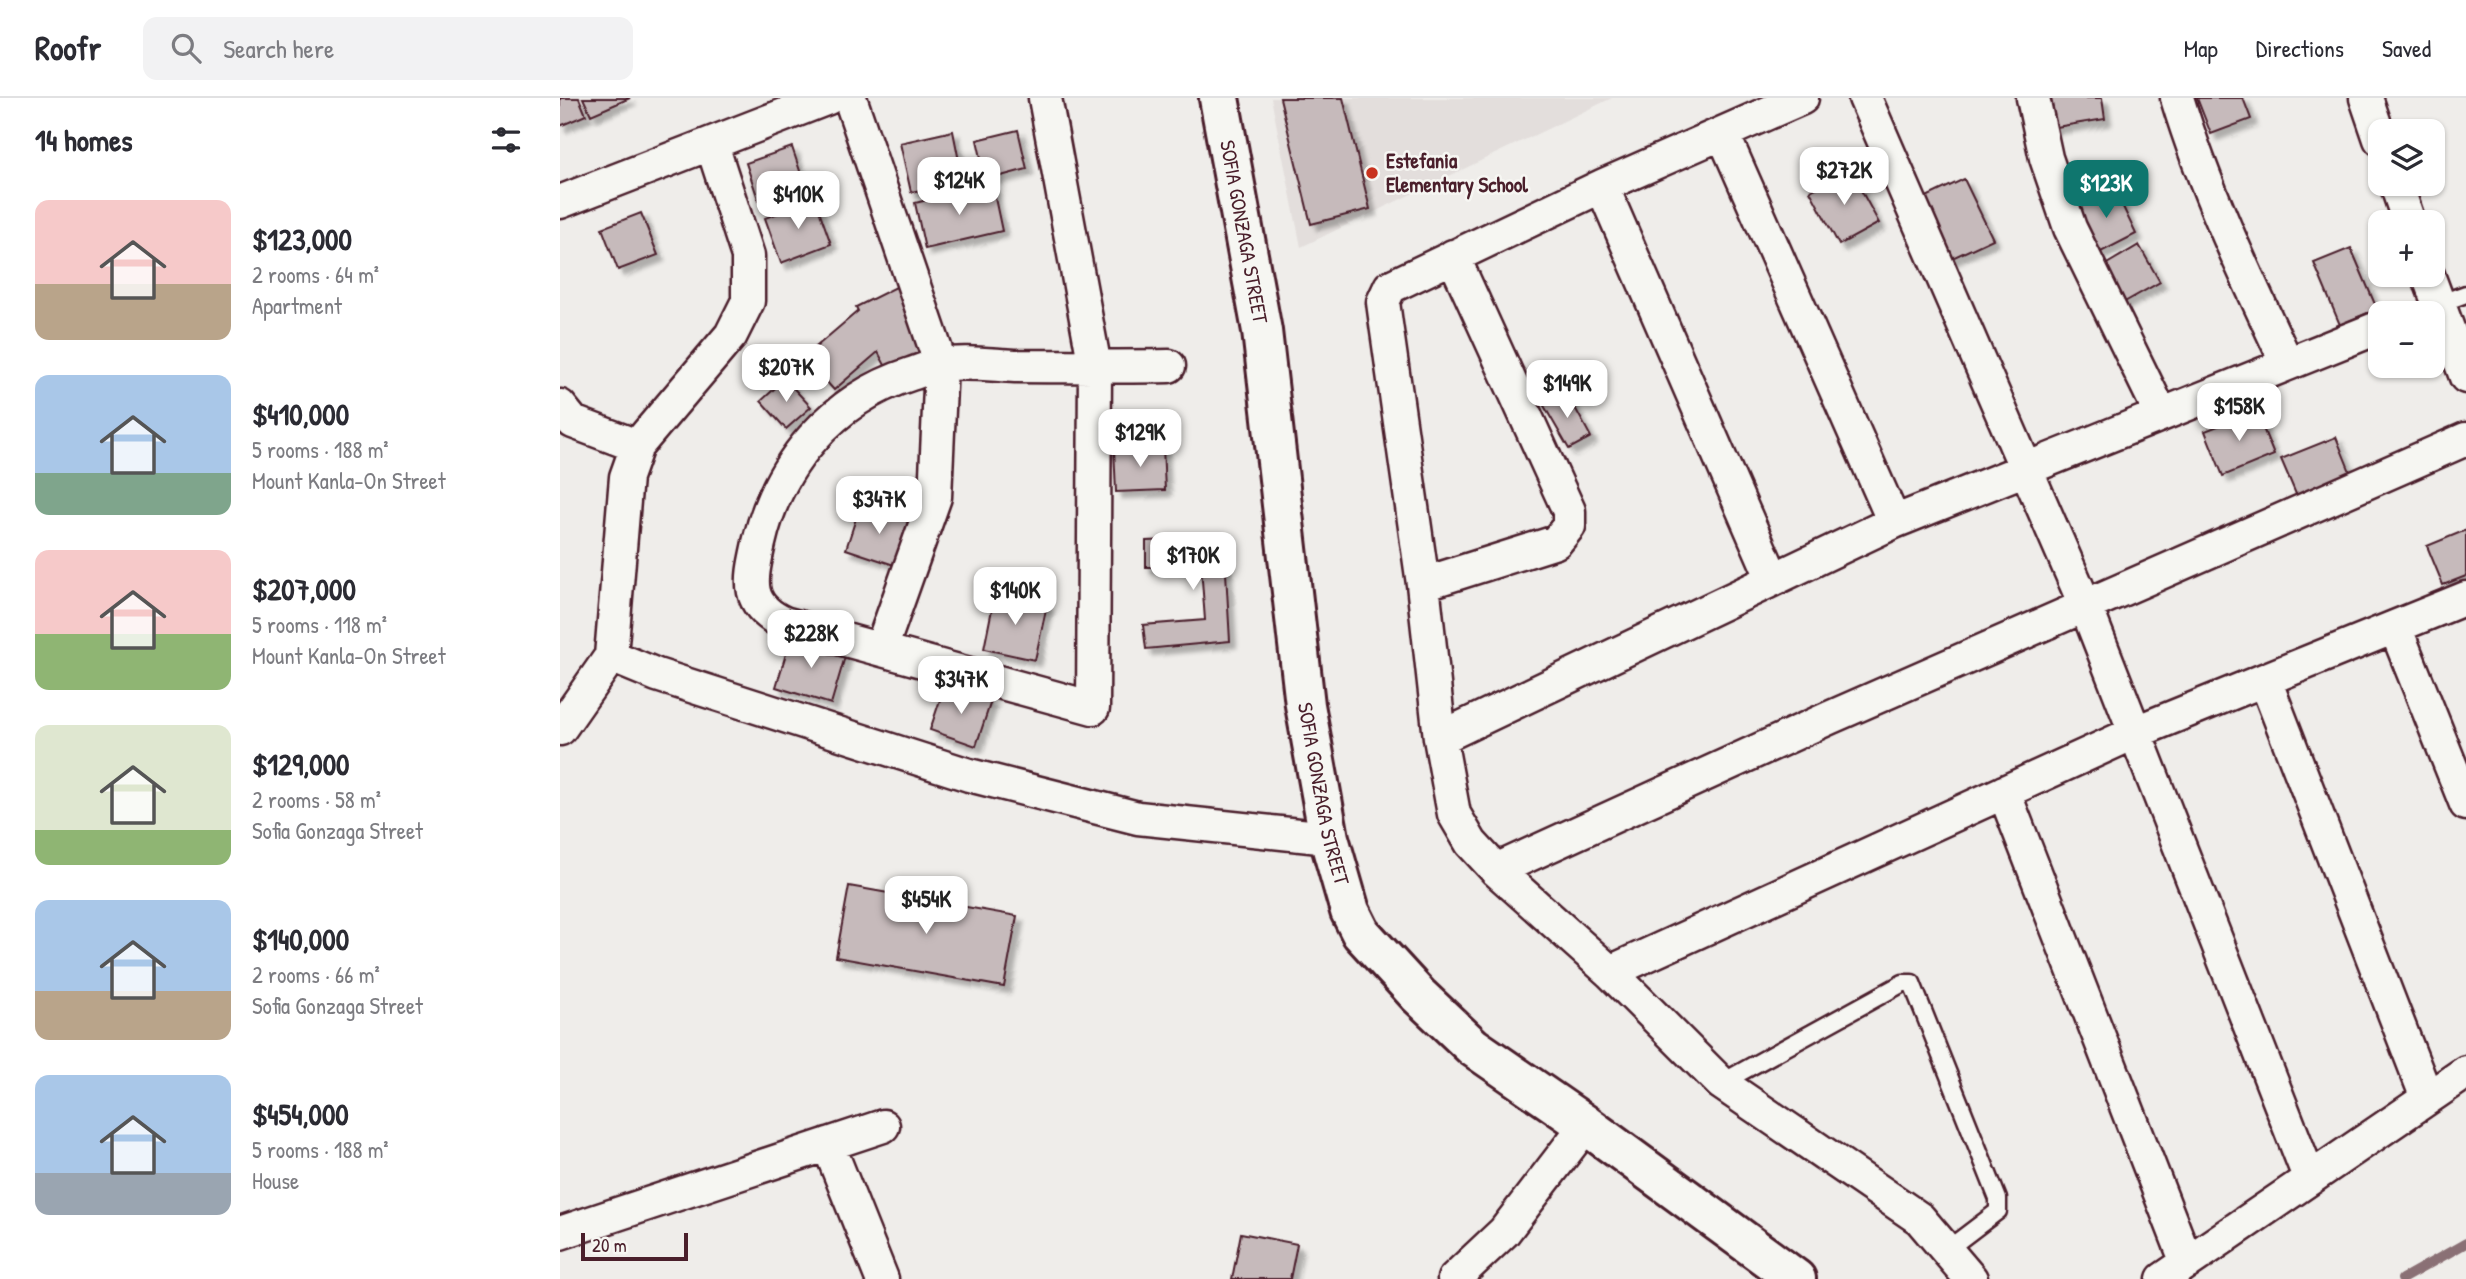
<!DOCTYPE html>
<meta charset="utf-8">
<style>
:root{--surface:#fff;--page:#f2f2f3;--text:#2b2b33;--muted:#7c7c81;--line:#e1e1e2;--accent:#0f766e}
body{margin:0;font-family:"Patrick Hand",sans-serif;background:var(--page);color:var(--text);height:100vh;display:flex;flex-direction:column;font-size:26px;white-space:nowrap}
*{box-sizing:border-box;margin:0}
p{font-size:23px;color:var(--muted)}
.icon{flex:none;width:38px;height:38px;fill:none;stroke:currentColor;stroke-width:2;stroke-linecap:round;stroke-linejoin:round}
.map{position:relative;flex:1;overflow:hidden}
.panel{display:flex;flex-direction:column;background:var(--surface);width:560px}
.panel>*{flex:none}
.controls{position:absolute;left:1808px;top:21px;display:grid;gap:14px}
.controls a{display:grid;place-items:center;width:77px;height:77px;border-radius:14px;background:var(--surface);box-shadow:0 2px 5px #0004;font-size:35px}
.scale{position:absolute;left:21px;bottom:18px;width:107px;box-sizing:border-box;padding-left:7px;border:4px solid #4a1f2b;border-top:0;font-size:19px;line-height:24px;white-space:nowrap;color:#4a1f2b;-webkit-text-stroke:5px #f6f6f2;paint-order:stroke}
.price{position:absolute;translate:-50% -60px;padding:0 16px;border-radius:14px;background:#fff;color:#222;font-size:23px;line-height:46px;filter:drop-shadow(0 2px 4px #0008)}
.price::after{content:'';position:absolute;left:50%;top:42px;width:21px;height:16px;margin-left:-10px;background:inherit;clip-path:polygon(0 0,100% 0,50% 100%)}
.price.current{background:var(--accent);color:#fff}
ul{padding:0;list-style:none}
li{display:flex;align-items:center;gap:21px;height:175px;padding:0 35px}
li span{display:grid;place-items:center;flex:none;width:196px;height:140px;border-radius:14px;color:#555}
li>.icon{margin-inline-start:auto}
span .icon{width:84px;height:84px;fill:#fffc;stroke-width:1}
li b{font-size:30px}
h2{display:flex;justify-content:space-between;align-items:center;height:84px;padding:0 35px;font-size:30px}
header{display:flex;align-items:center;gap:42px;box-sizing:border-box;height:98px;padding:0 35px;background:var(--surface);border-bottom:2px solid var(--line)}
header strong{font-size:33px}
nav{display:flex;gap:38px;margin-inline-start:auto;font-size:24px}
.search{width:490px;height:63px;background:var(--page);display:flex;align-items:center;gap:18px;box-sizing:border-box;padding:0 24px;border-radius:14px;color:var(--muted);font-size:26px}
main{display:flex;flex:1;min-height:0}
.map>svg:first-child{display:block}
</style>
<header>
<strong>Roofr</strong>
<div class="search"><svg class="icon" aria-label="search" viewBox="0 0 24 24"><circle cx="10" cy="10" r="6"/><path d="M15 15l6 6"/></svg>Search here</div>
<nav><a>Map</a><a>Directions</a><a>Saved</a></nav>
</header>
<main>
<section class="panel">
<h2>14 homes<svg class="icon" aria-label="filters" viewBox="0 0 24 24"><path d="M4 7h16M4 17h16"/><circle cx="9" cy="7" r="2"/><circle cx="15" cy="17" r="2"/></svg></h2>
<ul>
<li><span style="background:linear-gradient(#f6c9c9 60%,#b9a48a 0)"><svg class="icon" aria-label="home" viewBox="0 0 24 24"><path d="M3 11l9-7 9 7M6 9v11h12V9"/></svg></span><div><b>$123,000</b><p>2 rooms · 64 m²</p><p>Apartment</p></div></li>
<li><span style="background:linear-gradient(#a9c7e8 70%,#7fa58c 0)"><svg class="icon" aria-label="home" viewBox="0 0 24 24"><path d="M3 11l9-7 9 7M6 9v11h12V9"/></svg></span><div><b>$410,000</b><p>5 rooms · 188 m²</p><p>Mount Kanla-On Street</p></div></li>
<li><span style="background:linear-gradient(#f6c9c9 60%,#8fb573 0)"><svg class="icon" aria-label="home" viewBox="0 0 24 24"><path d="M3 11l9-7 9 7M6 9v11h12V9"/></svg></span><div><b>$207,000</b><p>5 rooms · 118 m²</p><p>Mount Kanla-On Street</p></div></li>
<li><span style="background:linear-gradient(#dfe7d0 75%,#8fb573 0)"><svg class="icon" aria-label="home" viewBox="0 0 24 24"><path d="M3 11l9-7 9 7M6 9v11h12V9"/></svg></span><div><b>$129,000</b><p>2 rooms · 58 m²</p><p>Sofia Gonzaga Street</p></div></li>
<li><span style="background:linear-gradient(#a9c7e8 65%,#b9a48a 0)"><svg class="icon" aria-label="home" viewBox="0 0 24 24"><path d="M3 11l9-7 9 7M6 9v11h12V9"/></svg></span><div><b>$140,000</b><p>2 rooms · 66 m²</p><p>Sofia Gonzaga Street</p></div></li>
<li><span style="background:linear-gradient(#a9c7e8 70%,#9aa5b1 0)"><svg class="icon" aria-label="home" viewBox="0 0 24 24"><path d="M3 11l9-7 9 7M6 9v11h12V9"/></svg></span><div><b>$454,000</b><p>5 rooms · 188 m²</p><p>House</p></div></li>
</ul>
</section>
<div class="map">
<svg width="1906" height="1181" viewBox="0 0 1906 1181">
<defs>
<filter id="shadow"><feDropShadow dx="6" dy="6" stdDeviation="2" flood-color="#0004"/></filter>
</defs>
<rect width="100%" height="100%" fill="#efedea"/>
<filter id="ink" filterUnits="userSpaceOnUse"><feTurbulence type="fractalNoise" baseFrequency=".0143" numOctaves="2"/><feDisplacementMap in="SourceGraphic" scale="14" xChannelSelector="R" yChannelSelector="G"/><feConvolveMatrix kernelMatrix="1 2 1 2 8 2 1 2 1" color-interpolation-filters="sRGB"/></filter>
<g filter="url(#ink)">
<path fill="#e3dedc" d="M711,0H1052L741,149Z"/>
<g fill="none" stroke-linecap="round" stroke-linejoin="round">
<path stroke="#8a6f74" stroke-width="10" d="M1842,1181L1906,1145"/>
</g>
<path fill="#c6babb" stroke="#4a1f2b" stroke-width="2" filter="url(#shadow)" d="M0,0H19L26,17L0,28Z
M23,0H70L31,17Z
M720,0H783L810,111L751,126Z
M1485,0H1542L1545,21L1490,30Z
M1637,0H1683L1691,21L1651,36Z
M458,32L467,71L426,82L417,42Z
M393,33L403,83L351,94L340,45Z
M232,49L247,94L201,110L186,65Z
M1290,72L1319,125L1279,147L1250,93Z
M1404,81L1433,141L1388,162L1360,102Z
M432,86L442,133L365,151L355,105Z
M1554,90L1576,136L1539,155L1516,108Z
M255,101L271,146L221,165L205,120Z
M81,115L98,157L58,172L42,130Z
M1579,147L1600,184L1561,206L1540,170Z
M1791,150L1817,211L1780,227L1754,165Z
M338,188L369,250L327,271L318,254L274,292L244,259L298,213L296,209Z
M225,281L251,309L226,331L201,303Z
M1006,293L1031,339L1009,351L983,306Z
M1696,313L1714,357L1663,378L1645,333Z
M1776,339L1795,386L1741,408L1721,361Z
M603,348L605,392L556,394L554,350Z
M300,408L351,424L337,468L286,451Z
M1906,432V478L1883,487L1867,448Z
M664,440L670,543L586,551L583,527L645,522L641,469H586V443Z
M435,496L487,507L475,562L424,551Z
M231,539L286,555L271,606L216,589Z
M385,587L431,603L416,648L370,632Z
M289,788L457,818L444,889L276,859Z
M681,1135L737,1146L730,1181H672Z"/>
<g fill="none" stroke-linecap="round" stroke-linejoin="round">
<defs>
<path id="lane" d="M1878,206L1906,196
M1161,985L1343,885H1352L1438,1101V1113L1388,1151"/>
<path id="street" d="M290,0L381,267L375,399L321,551
M485,0L535,269L533,610L224,525C184,506 191,482 199,445C217,366 273,301 351,276C360,273 371,268 381,267C405,263 432,267 455,268C507,268 558,269 609,268
M1242,0L1042,88L830,189L823,204L826,226L863,486L880,640L894,716L911,745L936,772L1050,874L1161,985L1360,1121L1411,1181
M1305,0L1526,509L1749,1079
M1473,0L1486,60L1510,130L1601,316
M1617,0C1645,92 1686,178 1727,265
M1806,0L1820,41
M1163,36L1334,424
M1836,86L1849,124
M1042,88L1212,479
M0,104L268,0
M1868,177L1906,279
M0,308L13,324L77,348
M863,486L996,444L1009,428V413L893,158
M1835,529L1906,706
M51,558L97,577L409,677L578,720L769,740
M1705,582L1867,1000
M0,631L51,558L66,379L77,348L171,237L188,203V158L152,47
M880,640L1334,424L1820,229
M1444,694L1627,1165
M936,772L1269,620L1906,341
M1050,874L1576,634L1906,500
M268,1046L322,1181
M0,1135L323,1028
M894,1181L944,1134L1026,1027
M1603,1181L1906,974"/>
<g id="secondary">
<path id="s1" d="M659,0L702,233L745,607L769,740L790,813L801,835L858,897L913,949L1026,1027L1236,1181"/>
</g>
</defs>
<use href="#lane" stroke="#4a1f2b" stroke-width="21"/>
<use href="#street" stroke="#4a1f2b" stroke-width="37"/>
<use href="#secondary" stroke="#4a1f2b" stroke-width="44"/>
<use href="#lane" stroke="#f6f6f2" stroke-width="16"/>
<use href="#street" stroke="#f6f6f2" stroke-width="32"/>
<use href="#secondary" stroke="#f6f6f2" stroke-width="38"/>
</g>
</g>
<circle fill="#c8321e" stroke="#f6f6f2" stroke-width="2.5" cx="812" cy="75" r="7"/>
<g text-anchor="middle" stroke-width="5" stroke-linejoin="round" paint-order="stroke">
<g font-size="21" font-weight="bold" fill="#4a1f2b" stroke="#f6f6f2" text-anchor="start">
<text x="826" y="70">Estefania<tspan x="826" dy="24">Elementary School</tspan></text>
</g>
<g font-size="21" fill="#4a1f2b" stroke="#f6f6f2">
<text dy="7" stroke="none"><textPath href="#s1" startOffset="136">SOFIA GONZAGA STREET</textPath></text>
<text dy="7" stroke="none"><textPath href="#s1" startOffset="704">SOFIA GONZAGA STREET</textPath></text>
</g>
</g>
</svg>
<div class="controls">
<a><svg class="icon" aria-label="layers" viewBox="0 0 24 24"><path d="M12 4l9 5-9 5-9-5zM3 14l9 5 9-5"/></svg></a>
<a>+</a>
<a>−</a>
</div>
<div class="scale">20 m</div>
<b class="price" style="left:1284px;top:109px">$272K</b>
<b class="price" style="left:399px;top:119px">$124K</b>
<b class="price current" style="left:1546px;top:122px">$123K</b>
<b class="price" style="left:238px;top:133px">$410K</b>
<b class="price" style="left:226px;top:306px">$207K</b>
<b class="price" style="left:1007px;top:322px">$149K</b>
<b class="price" style="left:1679px;top:345px">$158K</b>
<b class="price" style="left:580px;top:371px">$129K</b>
<b class="price" style="left:319px;top:438px">$347K</b>
<b class="price" style="left:633px;top:494px">$170K</b>
<b class="price" style="left:455px;top:529px">$140K</b>
<b class="price" style="left:251px;top:572px">$228K</b>
<b class="price" style="left:401px;top:618px">$347K</b>
<b class="price" style="left:366px;top:838px">$454K</b>
</div>
</main>
